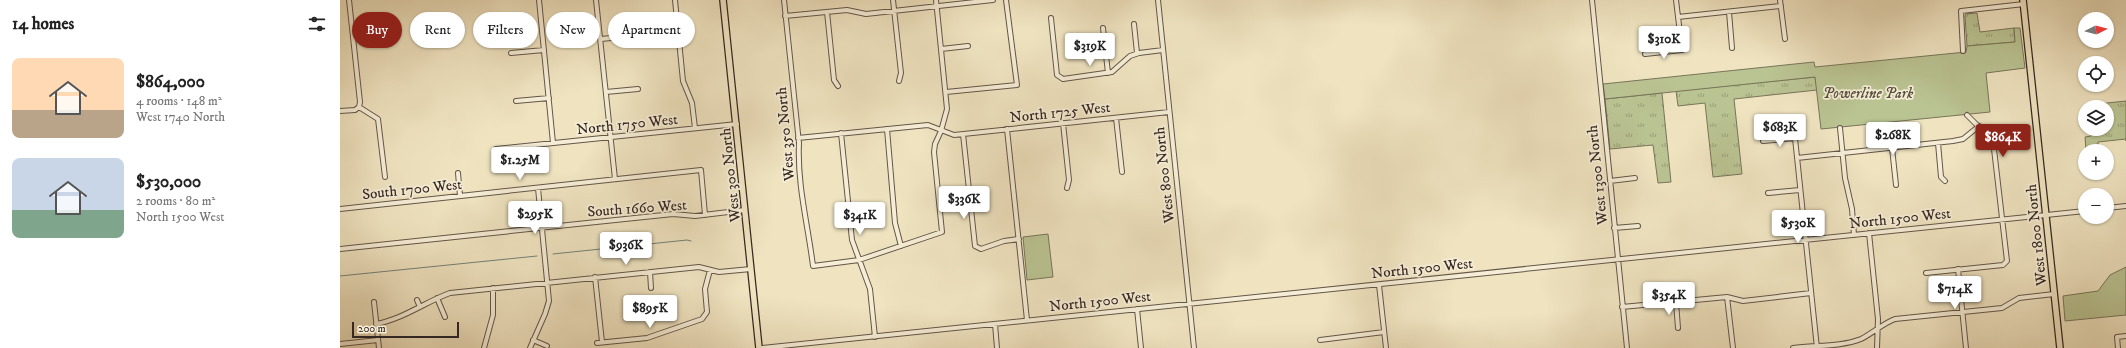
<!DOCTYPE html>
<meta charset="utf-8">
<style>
:root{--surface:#fff;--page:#f2f2f2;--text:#222;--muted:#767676;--accent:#8f2418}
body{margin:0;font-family:"IM FELL DW Pica",serif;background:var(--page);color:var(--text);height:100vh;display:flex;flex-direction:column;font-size:15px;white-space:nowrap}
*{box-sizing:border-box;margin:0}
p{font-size:13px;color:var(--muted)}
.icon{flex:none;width:22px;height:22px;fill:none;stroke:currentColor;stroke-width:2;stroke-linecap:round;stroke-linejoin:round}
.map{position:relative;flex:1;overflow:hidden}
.panel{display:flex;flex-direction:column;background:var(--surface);width:340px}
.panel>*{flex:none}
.hud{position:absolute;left:12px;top:12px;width:380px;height:36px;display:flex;gap:8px}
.needle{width:26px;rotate:84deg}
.buttons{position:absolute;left:1738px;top:12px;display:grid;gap:8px}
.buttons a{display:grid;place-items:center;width:36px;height:36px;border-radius:50%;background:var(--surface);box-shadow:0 1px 3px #0004;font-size:20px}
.scale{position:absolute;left:12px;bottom:10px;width:107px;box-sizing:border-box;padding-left:4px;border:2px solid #352721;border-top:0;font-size:11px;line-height:14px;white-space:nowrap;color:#352721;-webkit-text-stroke:3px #f5edd6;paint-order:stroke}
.price{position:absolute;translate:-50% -34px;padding:0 9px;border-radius:4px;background:#fff;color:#222;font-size:13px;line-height:26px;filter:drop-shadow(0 1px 2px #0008)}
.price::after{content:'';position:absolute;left:50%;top:24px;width:12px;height:9px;margin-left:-6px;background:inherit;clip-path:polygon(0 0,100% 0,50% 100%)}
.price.current{background:var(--accent);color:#fff}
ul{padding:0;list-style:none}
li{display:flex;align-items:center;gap:12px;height:100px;padding:0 12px}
li span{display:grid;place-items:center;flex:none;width:112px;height:80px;border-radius:8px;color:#555}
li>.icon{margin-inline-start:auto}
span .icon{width:48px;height:48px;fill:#fffc;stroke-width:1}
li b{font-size:17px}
h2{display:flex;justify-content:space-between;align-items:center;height:48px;padding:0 12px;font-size:17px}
.pill{padding:0 14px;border-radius:18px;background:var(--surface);box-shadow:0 1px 3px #0004;font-size:14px;line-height:36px}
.pill.current{background:var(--accent);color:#fff}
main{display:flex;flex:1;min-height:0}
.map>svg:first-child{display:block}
</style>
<main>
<section class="panel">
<h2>14 homes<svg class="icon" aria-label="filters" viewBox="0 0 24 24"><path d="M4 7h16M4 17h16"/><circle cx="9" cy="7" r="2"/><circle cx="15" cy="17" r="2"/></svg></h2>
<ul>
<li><span style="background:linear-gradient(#ffd9b3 65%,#b9a48a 0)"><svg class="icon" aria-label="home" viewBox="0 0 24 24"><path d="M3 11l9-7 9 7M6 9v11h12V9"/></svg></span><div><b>$864,000</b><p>4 rooms · 148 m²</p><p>West 1740 North</p></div></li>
<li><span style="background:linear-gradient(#c9d6e8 65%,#7fa58c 0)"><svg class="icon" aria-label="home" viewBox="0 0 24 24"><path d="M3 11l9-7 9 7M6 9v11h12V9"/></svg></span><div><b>$530,000</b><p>2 rooms · 80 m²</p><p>North 1500 West</p></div></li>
</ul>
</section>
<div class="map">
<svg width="1786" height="348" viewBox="0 0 1786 348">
<defs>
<pattern id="grass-tufts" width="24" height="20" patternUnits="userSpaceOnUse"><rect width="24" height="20" fill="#bac392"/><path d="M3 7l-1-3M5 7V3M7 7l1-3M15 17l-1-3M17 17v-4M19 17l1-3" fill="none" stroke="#989e77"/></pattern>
</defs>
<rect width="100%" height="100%" fill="#efe3c0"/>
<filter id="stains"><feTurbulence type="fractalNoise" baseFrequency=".005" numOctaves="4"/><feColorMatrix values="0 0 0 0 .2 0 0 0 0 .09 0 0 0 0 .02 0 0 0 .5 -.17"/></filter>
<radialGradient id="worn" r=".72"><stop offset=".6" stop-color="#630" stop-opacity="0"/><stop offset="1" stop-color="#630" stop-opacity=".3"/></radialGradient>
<path fill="url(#grass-tufts)" stroke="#78755a" d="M1637,13L1640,32L1674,28L1675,42L1627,46L1625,16L1626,14Z
M1475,77L1477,90L1394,99L1402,174L1373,177L1365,103L1338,106L1336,91Z
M1322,93L1331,182L1318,183L1313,145L1270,149L1265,99Z
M1786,101V141V139L1758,142L1759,151H1746L1745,137L1751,136V129H1767V107H1748V105Z"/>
<path fill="#bac392" stroke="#78755a" d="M1674,28H1680L1685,68L1646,73L1650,112L1481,129L1475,77L1265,99L1263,84L1474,62L1475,67L1626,52L1627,46L1675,42Z
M708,234L713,277L687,280L683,237Z
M1786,267V315L1725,321L1723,296L1758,291L1770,275Z"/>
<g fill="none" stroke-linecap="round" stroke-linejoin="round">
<path stroke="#72827a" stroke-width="1" d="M213,254L347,240L351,241
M0,276L197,256"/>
<defs>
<path id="minor" d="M9,0L20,102L19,107
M199,0L213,143
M256,0L275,179
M335,0L343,81L352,103L355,128
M444,0L459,143C457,185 468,225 473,266L519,260L602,232L594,152L595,144L601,131L607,109L596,0
M553,0L561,73L559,81
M818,0L854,348
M1252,0L1287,348
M1440,0L1445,39
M487,12L494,80L498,86
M1389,12L1392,48
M445,16L507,10L526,14L653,0
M1338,17L1441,6
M711,18L717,75L723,79L772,72L790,56L799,53L823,50
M794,24L797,53
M763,28L768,73
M261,39L291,36
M601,49L628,46
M1623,51L1621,11L1684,4
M171,53L204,50
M1305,54L1342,50L1336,0
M266,92L298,89
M606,92L677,85L666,0
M176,101L209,98
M19,107L38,119L45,177
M0,111L15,110L19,107
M776,118L782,172
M723,123L729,180L727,188
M1500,128L1505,178L1512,209L1514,235
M547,129L555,223L561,246
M667,129L687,320
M501,133L512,240L530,289L535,337
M623,134L635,246L641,249L664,241L679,239
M458,138L588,125L614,135L829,112
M1423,141L1455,138L1477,348
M1598,143L1601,177L1605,181
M1552,148L1556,185
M156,149L397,124
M1457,158L1613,141L1623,139L1639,126
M118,173L120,196
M1270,181L1295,178
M1428,193L1460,190
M1767,208L1786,206
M0,209L361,170L365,215
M1274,228L1298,226
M1529,233L1538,319L1537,348
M0,249L333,214L355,216L405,210
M1618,269L1626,348
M310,272L311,288
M1586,273L1663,265L1667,261L1654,149L1645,133L1627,115
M255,277L262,342
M1039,285L1046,348
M1387,297L1393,348
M97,298L105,317
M77,300L80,307
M34,302L39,348
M1336,302L1338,328
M1282,307L1387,297L1403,301L1471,293
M797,309L801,348
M36,324C63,319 85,302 110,293L359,267L379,272L411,269
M655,324L657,348
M193,340L207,346
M980,340L1044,332
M257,343L307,338L362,319L367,312L365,289L370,270
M0,344L38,340
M144,348L153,315V288
M190,348L205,314L209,301L198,188
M422,348L1745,211
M1453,348C1475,345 1501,347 1521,339C1533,333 1542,324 1555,319L1662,308L1679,298L1714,294
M1778,348L1777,337L1786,336"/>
<path id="major" d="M383,0L419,348
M1683,0L1720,348"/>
</defs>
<use href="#minor" stroke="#645649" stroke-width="6"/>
<use href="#major" stroke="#352721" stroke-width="8"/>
<use href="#minor" stroke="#f5edd6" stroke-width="4"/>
<use href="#major" stroke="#efe3c0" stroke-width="5.5"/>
</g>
<g text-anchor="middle" stroke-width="3.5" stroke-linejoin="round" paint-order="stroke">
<g font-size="15" font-style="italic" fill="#564e3d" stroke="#f5edd6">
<text x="1528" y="98">Powerline Park</text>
</g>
<g font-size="15" fill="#352721" stroke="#f5edd6">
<text transform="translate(720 112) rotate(-6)" y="5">North 1725 West</text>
<text transform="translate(287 124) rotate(-6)" y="5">North 1750 West</text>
<text transform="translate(445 134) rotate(-95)" y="5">West 350 North</text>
<text transform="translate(390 175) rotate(-96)" y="5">West 300 North</text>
<text transform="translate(824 175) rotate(-96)" y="5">West 800 North</text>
<text transform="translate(1257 175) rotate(-96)" y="5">West 1300 North</text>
<text transform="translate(72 189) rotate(-6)" y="5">South 1700 West</text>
<text transform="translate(297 208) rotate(-4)" y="5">South 1660 West</text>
<text transform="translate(1560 218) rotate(-6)" y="5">North 1500 West</text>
<text transform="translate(1696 235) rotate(-96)" y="5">West 1800 North</text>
<text transform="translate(1082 268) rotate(-6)" y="5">North 1500 West</text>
<text transform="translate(760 301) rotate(-6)" y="5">North 1500 West</text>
</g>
</g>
<rect width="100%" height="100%" filter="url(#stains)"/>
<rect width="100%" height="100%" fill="url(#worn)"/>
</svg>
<div class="buttons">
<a><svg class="needle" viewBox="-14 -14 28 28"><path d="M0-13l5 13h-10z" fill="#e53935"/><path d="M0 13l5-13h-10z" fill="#767676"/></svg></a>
<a><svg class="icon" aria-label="locate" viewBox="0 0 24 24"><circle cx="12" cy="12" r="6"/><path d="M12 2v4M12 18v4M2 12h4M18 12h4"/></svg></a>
<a><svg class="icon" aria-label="layers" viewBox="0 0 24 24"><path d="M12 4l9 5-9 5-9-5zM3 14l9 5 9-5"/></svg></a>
<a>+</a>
<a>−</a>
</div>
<div class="scale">200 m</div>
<b class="price" style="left:1324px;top:60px">$310K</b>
<b class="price" style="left:750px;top:67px">$319K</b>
<b class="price" style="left:1440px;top:148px">$683K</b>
<b class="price" style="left:1553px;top:156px">$268K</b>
<b class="price current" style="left:1663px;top:158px">$864K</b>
<b class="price" style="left:180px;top:181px">$1.25M</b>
<b class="price" style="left:624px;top:220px">$336K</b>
<b class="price" style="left:195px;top:235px">$295K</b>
<b class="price" style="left:520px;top:236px">$341K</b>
<b class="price" style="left:1458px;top:244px">$530K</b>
<b class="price" style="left:286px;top:266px">$936K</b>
<b class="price" style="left:1615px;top:310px">$714K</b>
<b class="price" style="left:1329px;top:316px">$354K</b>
<b class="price" style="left:310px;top:329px">$895K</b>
<div class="hud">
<a class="pill current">Buy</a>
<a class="pill">Rent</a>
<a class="pill">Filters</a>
<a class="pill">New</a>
<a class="pill">Apartment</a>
</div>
</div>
</main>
